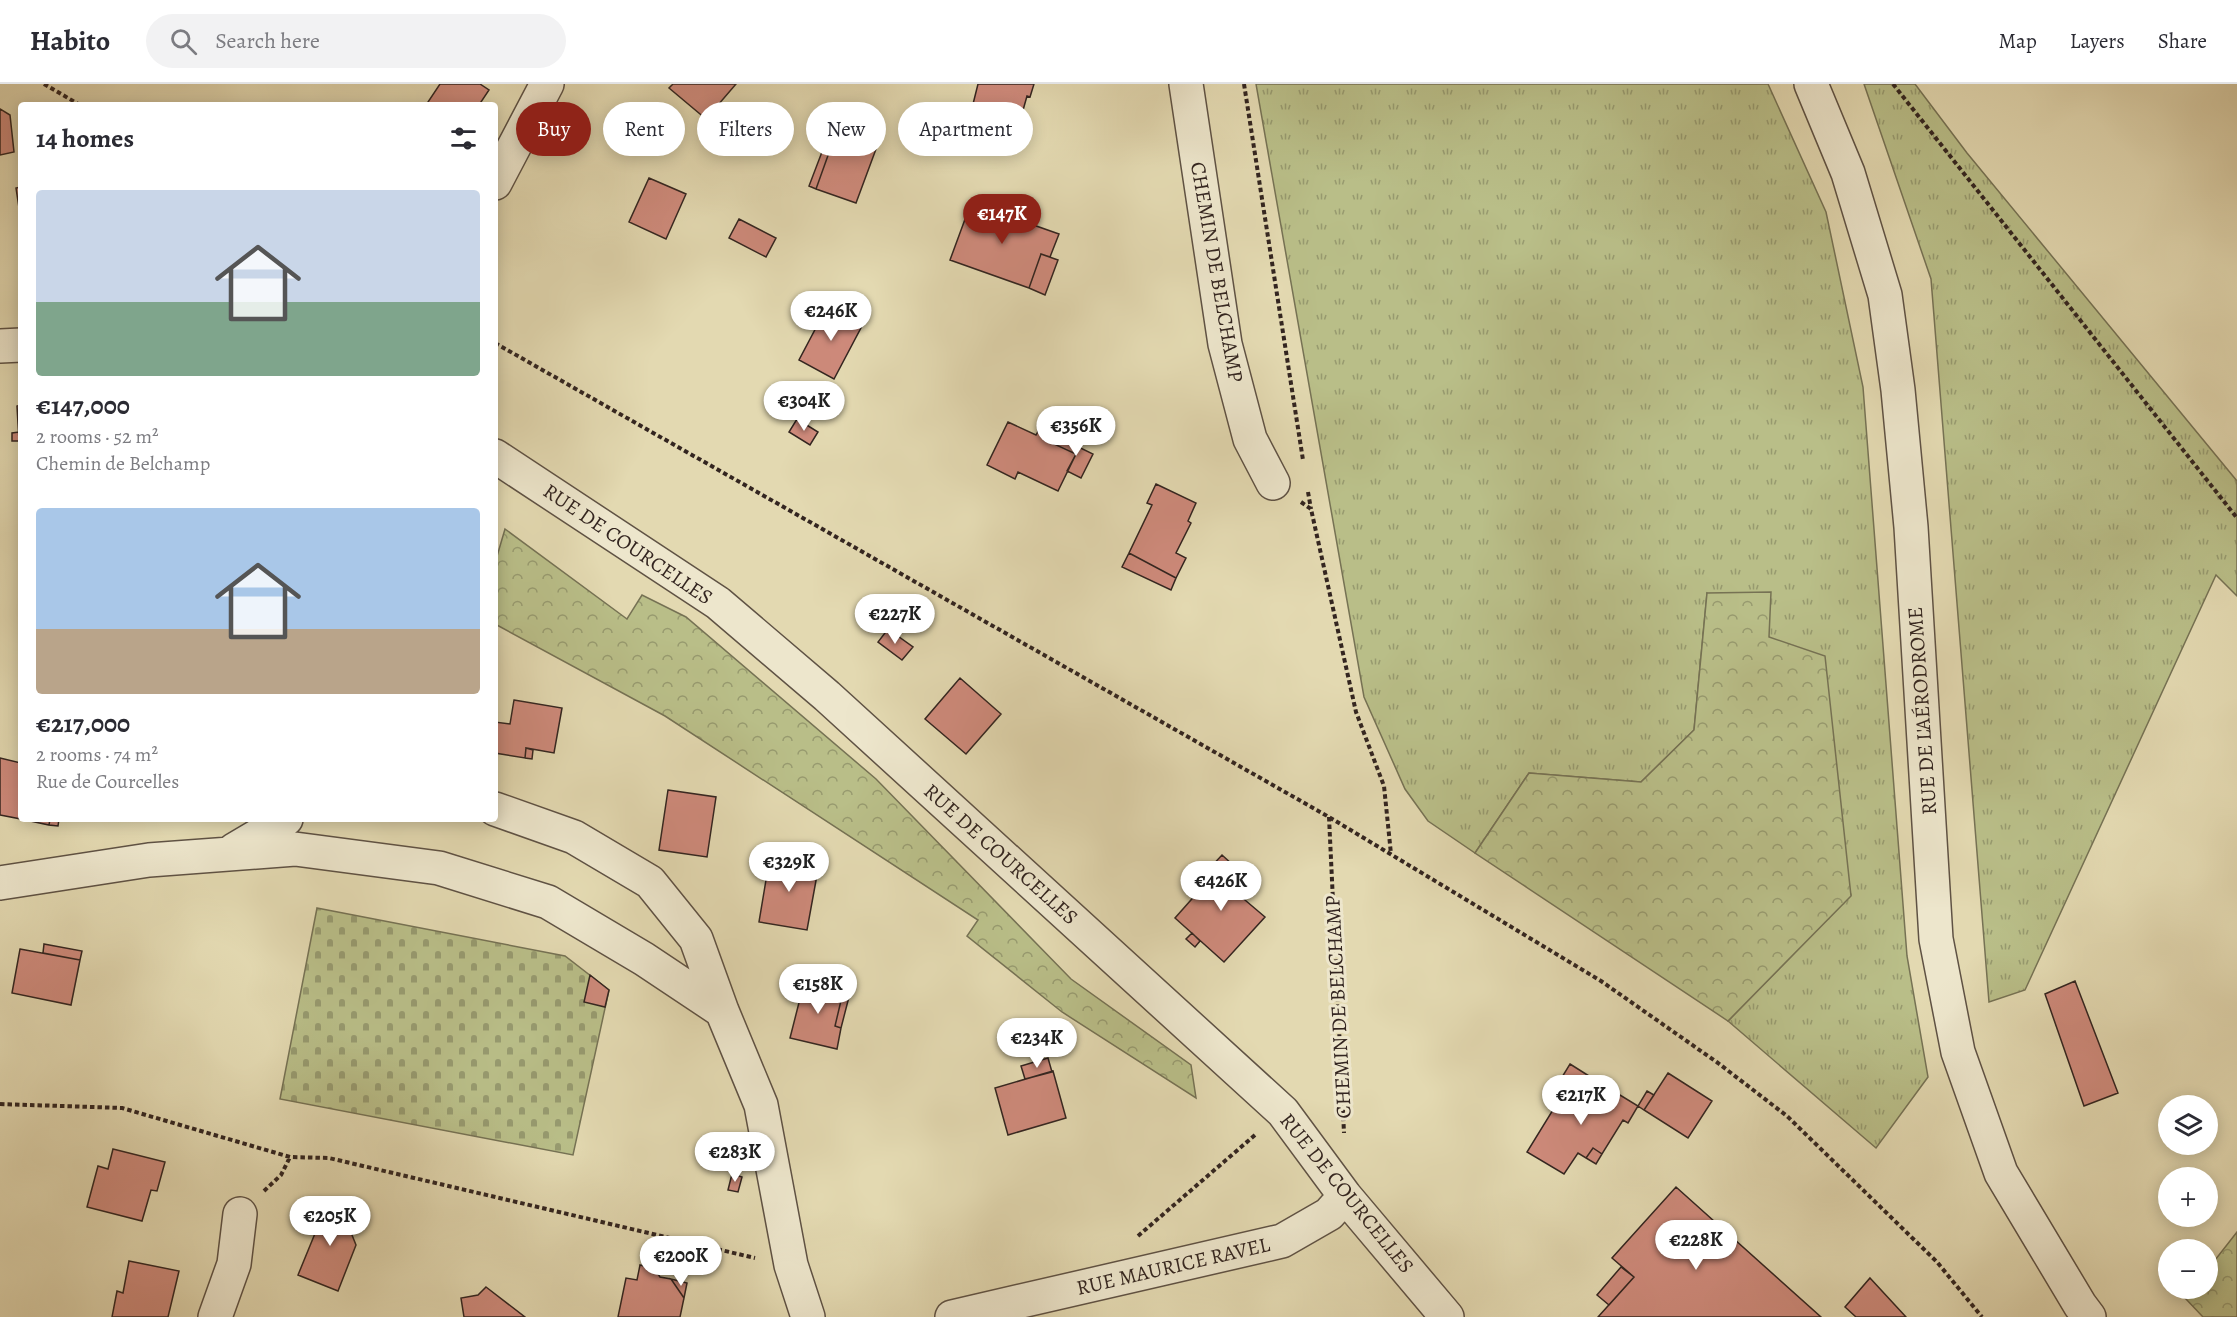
<!DOCTYPE html>
<meta charset="utf-8">
<style>
:root{--surface:#fff;--page:#f2f2f3;--text:#2b2b33;--muted:#7c7c81;--line:#e1e1e2;--accent:#8f2418}
body{margin:0;font-family:Alegreya,serif;background:var(--page);color:var(--text);height:100vh;display:flex;flex-direction:column;font-size:22px;white-space:nowrap}
*{box-sizing:border-box;margin:0}
p{font-size:20px;color:var(--muted)}
.icon{flex:none;width:33px;height:33px;fill:none;stroke:currentColor;stroke-width:2;stroke-linecap:round;stroke-linejoin:round}
.map{position:relative;flex:1;overflow:hidden}
.side{position:absolute;left:18px;top:18px;width:480px;height:720px;display:flex;flex-direction:column;background:var(--surface);border-radius:6px;box-shadow:0 3px 15px #0003}
.side>*{flex:none}
.guide{position:absolute;left:516px;top:18px;width:570px;height:54px;display:flex;gap:12px}
.buttons{position:absolute;left:2158px;top:1011px;display:grid;gap:12px}
.buttons a{display:grid;place-items:center;width:60px;height:60px;border-radius:50%;background:var(--surface);box-shadow:0 3px 15px #0003;font-size:30px}
.price{position:absolute;translate:-50% -51px;padding:0 14px;border-radius:21px;background:#fff;color:#222;font-size:20px;line-height:39px;filter:drop-shadow(0 2px 3px #0008)}
.price::after{content:'';position:absolute;left:50%;top:36px;width:18px;height:14px;margin-left:-9px;background:inherit;clip-path:polygon(0 0,100% 0,50% 100%)}
.price.selected{background:var(--accent);color:#fff}
ul{padding:0;list-style:none}
li{display:grid;align-content:center;gap:12px;height:318px;padding:0 18px}
li span{display:grid;place-items:center;height:186px;border-radius:6px;color:#555}
li>.icon{margin-inline-start:auto}
span .icon{width:108px;height:108px;fill:#fffc;stroke-width:1}
li b{font-size:26px}
h2{display:flex;justify-content:space-between;align-items:center;height:72px;padding:0 18px;font-size:26px}
.chip{padding:0 21px;border-radius:27px;background:var(--surface);box-shadow:0 3px 15px #0003;font-size:21px;line-height:54px}
.chip.selected{background:var(--accent);color:#fff}
header{display:flex;align-items:center;gap:36px;box-sizing:border-box;height:84px;padding:0 30px;background:var(--surface);border-bottom:2px solid var(--line)}
header strong{font-size:28px}
nav{display:flex;gap:33px;margin-inline-start:auto;font-size:21px}
.search{width:420px;height:54px;background:var(--page);display:flex;align-items:center;gap:15px;box-sizing:border-box;padding:0 21px;border-radius:33px;color:var(--muted);font-size:22px}
.map>svg:first-child{display:block}
</style>
<header>
<strong>Habito</strong>
<div class="search"><svg class="icon" aria-label="search" viewBox="0 0 24 24"><circle cx="10" cy="10" r="6"/><path d="M15 15l6 6"/></svg>Search here</div>
<nav><a>Map</a><a>Layers</a><a>Share</a></nav>
</header>
<div class="map">
<svg width="2237" height="1233" viewBox="0 0 2237 1233">
<defs>
<pattern id="grass-tufts" width="24" height="20" patternUnits="userSpaceOnUse" patternTransform="scale(1.5)"><rect width="24" height="20" fill="#b9be88"/><path d="M3 7l-1-3M5 7V3M7 7l1-3M15 17l-1-3M17 17v-4M19 17l1-3" fill="none" stroke="#979a6f"/></pattern>
<pattern id="forest-crowns" width="20" height="18" patternUnits="userSpaceOnUse" patternTransform="scale(1.5)"><rect width="20" height="18" fill="#b9be88"/><path d="M2 6a3 3 0 1 1 6 0M12 15a3 3 0 1 1 6 0" fill="none" stroke="#979a6f"/></pattern>
<pattern id="cemetery-stones" width="16" height="16" patternUnits="userSpaceOnUse" patternTransform="scale(1.5)"><rect width="16" height="16" fill="#b9be88"/><path d="M2 7V4a2 2 0 0 1 4 0v3zM10 15v-3a2 2 0 0 1 4 0v3z" fill="#979a6f"/></pattern>
</defs>
<rect width="100%" height="100%" fill="#e3d9b1"/>
<filter id="stains"><feTurbulence type="fractalNoise" baseFrequency=".00333" numOctaves="4"/><feColorMatrix values="0 0 0 0 .2 0 0 0 0 .09 0 0 0 0 .02 0 0 0 .5 -.17"/></filter>
<radialGradient id="worn" r=".72"><stop offset=".6" stop-color="#630" stop-opacity="0"/><stop offset="1" stop-color="#630" stop-opacity=".3"/></radialGradient>
<path fill="url(#grass-tufts)" stroke="#767254" stroke-width="1.5" d="M1256,0H1768L1826,128L1863,303L1907,872L1928,993L1876,1064L1728,937L1851,811L1769,553L1707,509L1694,646L1641,698L1529,689L1475,769L1428,737L1405,705L1364,613Z
M1864,0H1915L1967,69L2237,397V512L2216,491L2025,906L1989,918L1931,195Z"/>
<path fill="url(#forest-crowns)" stroke="#767254" stroke-width="1.5" d="M505,445L627,535L642,511L686,533L876,695L1071,895L1191,981L1196,1014L1062,928L967,852L978,836L665,632L495,540V479Z
M1771,508L1769,553L1825,572L1851,812L1728,937L1475,769L1529,689L1641,698L1694,646L1707,509Z
M2237,1148V1233H2203L2185,1214L2192,1205L2208,1204V1185Z"/>
<path fill="url(#cemetery-stones)" stroke="#767254" stroke-width="1.5" d="M317,824L565,872L609,906L573,1071L280,1015Z"/>
<path fill="#ce8a7b" stroke="#332520" stroke-width="1.5" d="M440,0H480L489,6L479,21H426Z
M673,0H736L706,35L669,4Z
M978,0H1034L1030,13L1027,12L1020,37L973,20Z
M0,25L10,31L14,68L0,71Z
M844,26L879,38L873,55L879,57L856,119L816,105L831,63L819,59L827,38L838,42Z
M825,60L831,63L816,105L809,102Z
M649,94L686,110L666,155L629,138Z
M21,103V137L16,104Z
M971,119L1059,150L1050,173L1041,170L1029,204L950,176Z
M739,135L776,154L766,173L729,154Z
M1041,170L1058,176L1045,211L1029,204Z
M828,221L863,240L834,295L799,276Z
M21,321V356L19,357L17,322Z
M797,335L818,348L810,361L789,348Z
M1008,338L1036,351L1040,344L1058,353L1054,360L1076,370L1058,407L1018,388L1015,395L987,381Z
M19,348V357H12V349Z
M1058,353L1093,370L1081,394L1067,387L1076,370L1054,360Z
M1156,400L1196,419L1188,437L1191,439L1176,469L1186,474L1176,494L1129,469L1152,421L1147,419Z
M1129,469L1176,494L1171,506L1122,483Z
M888,545L913,563L902,576L878,558Z
M960,594L1001,630L966,670L925,635Z
M514,616L562,624L554,669L526,664L525,674L495,669V638L510,640Z
M526,664L533,666L532,675L525,674Z
M0,674L21,679V735L0,731Z
M668,706L716,713L707,773L659,766Z
M21,735H50L49,741Z
M50,735H59L58,742L49,741Z
M1222,771L1244,791L1232,805L1265,833L1224,878L1175,834L1214,790L1209,785Z
M770,772L819,780L807,846L759,838Z
M1192,849L1200,857L1195,863L1186,855Z
M44,860L82,867L80,876L43,869Z
M20,865L80,876L71,921L12,909Z
M590,891L609,906L605,923L584,918Z
M805,895L844,904L835,942L841,944L837,965L790,954Z
M2075,897L2118,1009L2084,1022L2045,910Z
M844,904L851,905L841,944L835,942Z
M1048,974L1052,988L1025,995L1021,982Z
M1570,980L1597,997L1586,1015L1559,998Z
M1053,987L1066,1034L1008,1051L995,1004Z
M1668,989L1712,1017L1688,1054L1644,1026Z
M1597,997L1638,1022L1628,1039L1623,1036L1602,1070L1593,1064L1586,1074L1578,1069L1564,1090L1527,1068L1567,1003L1586,1015Z
M1647,1007L1654,1011L1644,1026L1638,1022Z
M1593,1064L1602,1070L1596,1080L1586,1074Z
M113,1065L165,1078L157,1107L151,1106L142,1137L87,1123L98,1082L108,1085Z
M732,1090L742,1093L738,1108L728,1106Z
M1676,1103L1821,1233H1598L1634,1193L1612,1174Z
M319,1119L360,1134L352,1151L356,1161L338,1207L298,1191L316,1147L310,1143Z
M129,1177L179,1187L168,1233H112L117,1207L123,1209Z
M640,1181L655,1185L660,1193L671,1195L684,1214L680,1233H618L626,1194L637,1196Z
M1621,1183L1634,1193L1609,1221L1597,1211Z
M1870,1194L1906,1233H1856L1845,1223Z
M671,1195L687,1199L684,1214Z
M486,1203L525,1233H464L461,1214L478,1211Z"/>
<g fill="none" stroke-linecap="round" stroke-linejoin="round">
<defs>
<path id="minor" d="M1186,0L1225,260L1250,355L1273,399
M495,99L547,0
M0,262L21,261
M495,372L718,519L827,612L1283,1028L1345,1112L1447,1233
M495,725L574,753L650,798L696,855L722,927L761,1021L791,1181L808,1233
M234,766L286,735
M0,799L149,776L295,765L439,784L548,818L644,875L722,927
M215,1233L234,1180L240,1130
M952,1233L1282,1157L1329,1130L1345,1112"/>
<path id="tertiary" d="M1811,0L1848,89L1885,211L1898,306L1911,443L1936,855L1958,968L2001,1089L2080,1221L2089,1233"/>
</defs>
<use href="#minor" stroke="#5f5244" stroke-width="36"/>
<use href="#tertiary" stroke="#5f5244" stroke-width="36"/>
<path stroke="#332520" stroke-width="4" stroke-dasharray="4.5 3" stroke-linecap="butt" d="M44,0L80,21
M1244,0L1303,376
M1893,0L2237,434
M495,259L1329,733L1601,897L1718,979L1787,1032L1937,1178L1982,1233
M1308,408L1311,425
M1301,418L1311,425L1356,628L1384,702L1391,770
M1329,733L1344,1049
M0,1020L122,1024L290,1073L329,1074L755,1174
M264,1107L281,1091L290,1073
M1138,1152L1255,1051"/>
<use href="#minor" stroke="#ede6cc" stroke-width="33"/>
<use href="#tertiary" stroke="#ede6cc" stroke-width="33"/>
</g>
<g text-anchor="middle" stroke-width="6" stroke-linejoin="round" paint-order="stroke">
<g font-size="21" fill="#332520" stroke="#ede6cc">
<text transform="translate(1217 188) rotate(80)" y="7">CHEMIN DE BELCHAMP</text>
<text transform="translate(628 460) rotate(34)" y="7">RUE DE COURCELLES</text>
<text transform="translate(1922 627) rotate(-94)" y="7">RUE DE L'AÉRODROME</text>
<text transform="translate(1001 770) rotate(42)" y="7">RUE DE COURCELLES</text>
<text transform="translate(1338 923) rotate(-93)" y="7">CHEMIN DE BELCHAMP</text>
<text transform="translate(1347 1109) rotate(51)" y="7">RUE DE COURCELLES</text>
<text transform="translate(1173 1182) rotate(-13)" y="7">RUE MAURICE RAVEL</text>
</g>
</g>
<rect width="100%" height="100%" filter="url(#stains)"/>
<rect width="100%" height="100%" fill="url(#worn)"/>
</svg>
<div class="buttons">
<a><svg class="icon" aria-label="layers" viewBox="0 0 24 24"><path d="M12 4l9 5-9 5-9-5zM3 14l9 5 9-5"/></svg></a>
<a>+</a>
<a>−</a>
</div>
<b class="price selected" style="left:1002px;top:161px">€147K</b>
<b class="price" style="left:831px;top:258px">€246K</b>
<b class="price" style="left:804px;top:348px">€304K</b>
<b class="price" style="left:1076px;top:373px">€356K</b>
<b class="price" style="left:895px;top:561px">€227K</b>
<b class="price" style="left:789px;top:809px">€329K</b>
<b class="price" style="left:1221px;top:828px">€426K</b>
<b class="price" style="left:818px;top:931px">€158K</b>
<b class="price" style="left:1037px;top:985px">€234K</b>
<b class="price" style="left:1581px;top:1042px">€217K</b>
<b class="price" style="left:735px;top:1099px">€283K</b>
<b class="price" style="left:330px;top:1163px">€205K</b>
<b class="price" style="left:1696px;top:1187px">€228K</b>
<b class="price" style="left:681px;top:1203px">€200K</b>
<div class="guide">
<a class="chip selected">Buy</a>
<a class="chip">Rent</a>
<a class="chip">Filters</a>
<a class="chip">New</a>
<a class="chip">Apartment</a>
</div>
<section class="side">
<h2>14 homes<svg class="icon" aria-label="filters" viewBox="0 0 24 24"><path d="M4 7h16M4 17h16"/><circle cx="9" cy="7" r="2"/><circle cx="15" cy="17" r="2"/></svg></h2>
<ul>
<li><span style="background:linear-gradient(#c9d6e8 60%,#7fa58c 0)"><svg class="icon" aria-label="home" viewBox="0 0 24 24"><path d="M3 11l9-7 9 7M6 9v11h12V9"/></svg></span><div><b>€147,000</b><p>2 rooms · 52 m²</p><p>Chemin de Belchamp</p></div></li>
<li><span style="background:linear-gradient(#a9c7e8 65%,#b9a48a 0)"><svg class="icon" aria-label="home" viewBox="0 0 24 24"><path d="M3 11l9-7 9 7M6 9v11h12V9"/></svg></span><div><b>€217,000</b><p>2 rooms · 74 m²</p><p>Rue de Courcelles</p></div></li>
</ul>
</section>
</div>
